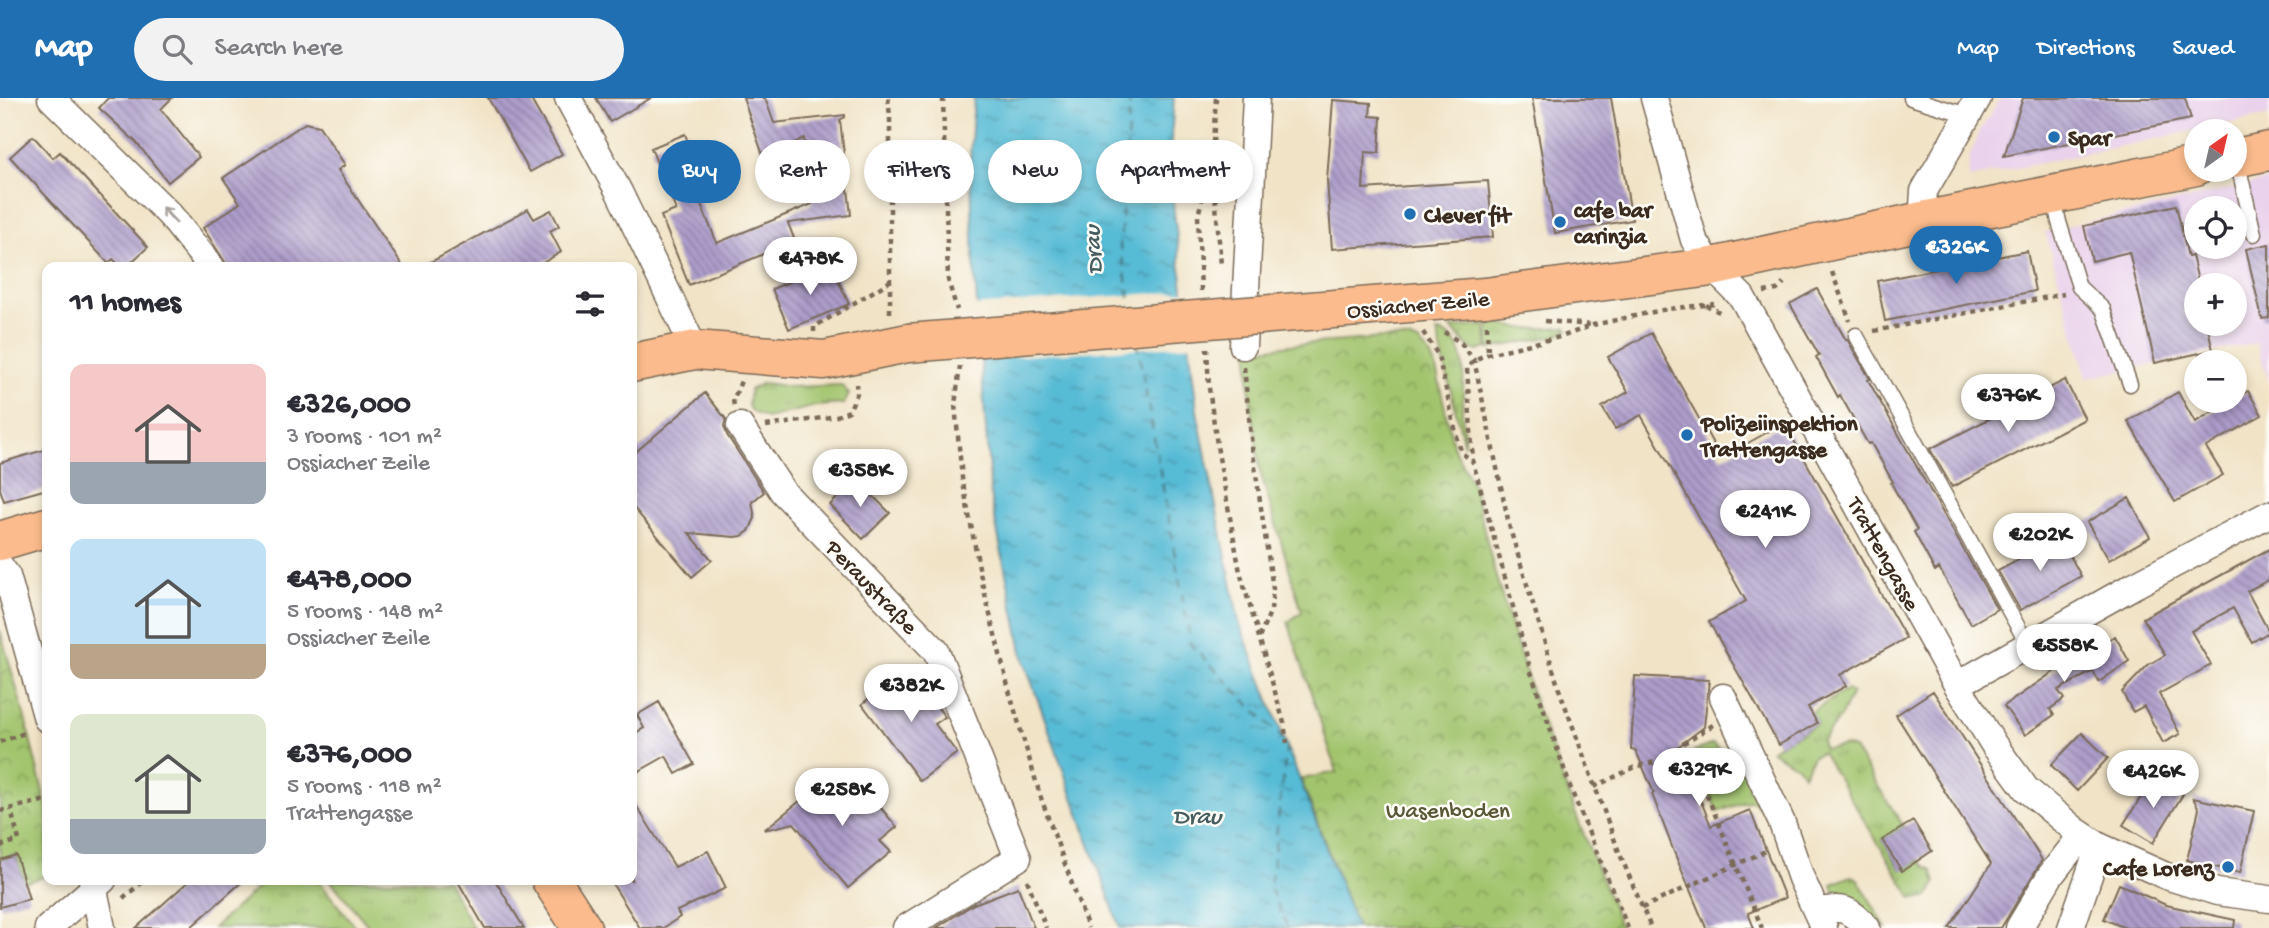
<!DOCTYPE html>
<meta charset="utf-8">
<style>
:root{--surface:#fff;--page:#f2f2f3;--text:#2b2b33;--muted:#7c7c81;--accent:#1f6fb2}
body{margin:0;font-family:"Gochi Hand",sans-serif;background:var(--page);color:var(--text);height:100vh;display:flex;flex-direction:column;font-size:26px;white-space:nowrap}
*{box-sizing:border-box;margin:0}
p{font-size:23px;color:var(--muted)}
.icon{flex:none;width:38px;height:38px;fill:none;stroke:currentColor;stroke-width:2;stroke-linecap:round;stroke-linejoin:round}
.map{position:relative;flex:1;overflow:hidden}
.details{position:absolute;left:42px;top:164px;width:595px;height:623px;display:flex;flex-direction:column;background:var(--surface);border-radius:14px;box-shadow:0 4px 10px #0003}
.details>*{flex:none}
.banner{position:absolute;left:658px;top:42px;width:665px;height:63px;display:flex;gap:14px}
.needle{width:46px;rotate:34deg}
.tools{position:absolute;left:2184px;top:21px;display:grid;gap:14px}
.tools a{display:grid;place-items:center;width:63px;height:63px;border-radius:50%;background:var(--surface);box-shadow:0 4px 10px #0003;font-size:35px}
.price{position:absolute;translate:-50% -60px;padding:0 16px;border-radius:24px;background:#fff;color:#222;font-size:23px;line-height:46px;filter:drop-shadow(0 2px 4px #0008)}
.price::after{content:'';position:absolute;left:50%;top:42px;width:21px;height:16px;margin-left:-10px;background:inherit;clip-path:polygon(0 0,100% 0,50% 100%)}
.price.selected{background:var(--accent);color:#fff}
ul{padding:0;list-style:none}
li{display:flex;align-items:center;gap:21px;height:175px;padding:0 28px}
li span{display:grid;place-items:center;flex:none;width:196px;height:140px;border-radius:14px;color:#555}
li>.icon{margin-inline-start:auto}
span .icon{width:84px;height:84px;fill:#fffc;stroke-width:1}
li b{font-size:30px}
h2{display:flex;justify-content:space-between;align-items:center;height:84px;padding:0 28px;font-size:30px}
.tag{padding:0 24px;border-radius:32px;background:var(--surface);box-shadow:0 4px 10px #0003;font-size:24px;line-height:63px}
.tag.selected{background:var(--accent);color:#fff}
header{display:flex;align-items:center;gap:42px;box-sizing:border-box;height:98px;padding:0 35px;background:var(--accent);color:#fff}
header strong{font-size:33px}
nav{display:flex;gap:38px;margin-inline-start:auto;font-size:24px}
.search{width:490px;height:63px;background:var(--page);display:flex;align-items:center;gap:18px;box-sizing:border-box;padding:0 24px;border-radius:38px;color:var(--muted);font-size:26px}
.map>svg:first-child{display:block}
</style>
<header>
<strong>Map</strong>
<div class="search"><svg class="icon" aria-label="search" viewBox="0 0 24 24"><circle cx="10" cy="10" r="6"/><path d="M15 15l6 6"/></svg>Search here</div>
<nav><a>Map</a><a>Directions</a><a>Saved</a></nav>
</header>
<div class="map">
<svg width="2269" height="830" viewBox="0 0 2269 830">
<defs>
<pattern id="grass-tufts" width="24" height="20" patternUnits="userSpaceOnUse" patternTransform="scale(1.75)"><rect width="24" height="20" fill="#a2c46d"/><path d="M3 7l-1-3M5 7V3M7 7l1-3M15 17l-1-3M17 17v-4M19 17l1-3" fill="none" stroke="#859f59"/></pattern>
<pattern id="park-crowns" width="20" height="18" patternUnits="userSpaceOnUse" patternTransform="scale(1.75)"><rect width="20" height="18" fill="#a2c46d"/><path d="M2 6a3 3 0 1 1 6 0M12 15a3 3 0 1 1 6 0" fill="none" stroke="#859f59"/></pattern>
<pattern id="water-ripples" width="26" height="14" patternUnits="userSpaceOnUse" patternTransform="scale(1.75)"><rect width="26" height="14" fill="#57bbd5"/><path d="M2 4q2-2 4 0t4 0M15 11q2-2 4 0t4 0" fill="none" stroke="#4998ac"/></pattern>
<pattern id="building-back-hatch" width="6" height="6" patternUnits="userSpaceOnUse" patternTransform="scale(1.75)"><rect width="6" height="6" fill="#ac9cca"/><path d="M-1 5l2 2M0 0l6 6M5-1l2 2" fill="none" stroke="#8d7fa3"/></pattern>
</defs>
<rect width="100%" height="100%" fill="#fdfcf7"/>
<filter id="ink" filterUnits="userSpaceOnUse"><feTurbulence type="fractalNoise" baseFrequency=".0143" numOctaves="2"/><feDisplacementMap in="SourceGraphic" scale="14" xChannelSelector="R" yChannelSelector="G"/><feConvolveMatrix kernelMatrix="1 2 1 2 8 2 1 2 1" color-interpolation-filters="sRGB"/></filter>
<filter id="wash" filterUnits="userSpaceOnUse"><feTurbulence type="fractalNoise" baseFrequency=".00686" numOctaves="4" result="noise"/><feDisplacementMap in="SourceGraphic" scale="28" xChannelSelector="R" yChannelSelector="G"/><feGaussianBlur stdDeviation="1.57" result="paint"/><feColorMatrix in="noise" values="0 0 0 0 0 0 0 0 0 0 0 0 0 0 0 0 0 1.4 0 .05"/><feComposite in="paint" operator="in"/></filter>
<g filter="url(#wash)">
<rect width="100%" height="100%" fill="#f1e3c6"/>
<path fill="#ead1ec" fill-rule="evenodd" d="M2001,0H2269V17L1969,80V61L1981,31Z
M2269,82V283L2256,245L2087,280L2045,134ZM2196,110H2235V149H2196ZM2196,187H2235V226H2196Z"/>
<path fill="url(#grass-tufts)" stroke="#6e7746" stroke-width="2" d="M1489,225L1529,231L1566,229L1568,232L1554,238L1489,251Z
M1486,227L1487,250L1478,253L1468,249L1451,230Z
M1437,234C1473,239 1462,290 1462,315C1463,326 1465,338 1464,348Z
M763,285L791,289L841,287L849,296L844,306L816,308L767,320L752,314L748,308L750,292Z
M1847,592L1852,595L1841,618L1821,644L1824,651L1845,648L1854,651L1904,729L1882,742L1901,772L1919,762L1924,768L1932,772L1936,785L1928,799L1912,800L1822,654L1813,658L1803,677L1798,669L1773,654L1771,651L1817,626L1811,614Z
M1713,646L1718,650L1730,676L1747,667L1762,706L1757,708L1755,703H1748L1717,714L1694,653Z
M1851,778L1857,780L1886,830H1879L1857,805L1835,797L1832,786Z
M266,782H313L321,786L356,830H213Z
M330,782H447L473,830H370Z"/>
<path fill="url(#park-crowns)" stroke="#6e7746" stroke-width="2" d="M1386,240L1411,241L1418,244L1429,255L1436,270L1454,351L1473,387L1495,476L1536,608L1576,717L1621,830H1357L1301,681L1337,674L1288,524L1302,514L1260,373L1249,288V253L1290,247Z
M0,532L25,620L47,711V778L24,785L16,757L0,762Z"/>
<path fill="url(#water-ripples)" stroke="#49727a" stroke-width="2" d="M974,0H1174L1169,70L1197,313L1239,524L1357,830H1120L1024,563L991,402L974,165L970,61Z"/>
<path fill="#f1e3c6" d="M1187,193L1193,247L977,261L973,208Z"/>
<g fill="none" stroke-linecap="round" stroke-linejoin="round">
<path stroke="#455d5e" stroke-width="2" stroke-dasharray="9 7" stroke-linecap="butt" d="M1130,0L1120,148L1131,208
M1137,244L1191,547L1287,645L1270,790L1288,830"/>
</g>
<g id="blocks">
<path fill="url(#building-back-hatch)" d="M108,0H172L161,11L199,59L168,84L136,44L99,10Z
M488,0H530L562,56L530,74Z
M596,0H651L610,24Z
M743,0H765L774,25L845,17V19L840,22L851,117L788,125L795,143L689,187L661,118L676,112L651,50L685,36L698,71L688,75L717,145L812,106L804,40L764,60Z
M1532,0H1611L1632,122L1555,135Z
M2023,0H2185L2191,21L2004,58Z
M1333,2L1371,5L1370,18L1381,19L1379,55L1365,54L1363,91L1488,83L1493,139L1332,151L1327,82Z
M305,25L319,28L345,67L338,72L404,170H229L203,130L240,105L223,80Z
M33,38L53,60L60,54L148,149L125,170H122L113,161L108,165L10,59Z
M2176,107L2188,159L2192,158L2199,187H2196V226H2207L2213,252L2155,265L2129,154L2092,163L2084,128Z
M528,111L534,121L551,112L559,128L550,133L561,154L534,170H420Z
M2269,146V220L2262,221L2246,151Z
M2027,153L2035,193L1885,223L1877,183Z
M831,166L849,206L789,231L772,191Z
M1817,191L1846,242L1847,241L1870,281L1868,282L1997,511L1971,526L1939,470L1935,473L1914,434L1917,432L1891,385L1893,384L1871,345L1868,346L1840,297L1838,299L1816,259L1819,257L1790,206Z
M1651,235L1721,360L1784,325L1906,540L1840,577L1846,588L1808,609L1817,625L1779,647L1709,524L1746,503L1641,317L1615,331L1602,309L1628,294L1608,259Z
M2065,282L2085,321L1952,389L1930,351Z
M2248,293L2262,317L2206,349L2223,377L2175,404L2128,323L2178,294L2195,324Z
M705,295L726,321L724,328L727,337L764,394L752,404L755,420L749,433L742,438L735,439L689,435L712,462L692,479L632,408V357Z
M47,351V391L4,403L0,391V365Z
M856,381L890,415L863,441L830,407Z
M2129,400L2150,439L2109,462L2087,424Z
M2060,439L2081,478L2020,512L1998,473Z
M2269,451V482L2247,493L2269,534L2252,544L2233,510L2191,533L2211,567L2159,596L2180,636L2163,645L2144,608L2133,614L2122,594L2148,567L2165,557L2143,520Z
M2115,538L2129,563L2099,584L2093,573L2058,592L2064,601L2050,611L2054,617L2025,637L2004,608L2062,568Z
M908,571L945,619L935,626L957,655L920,683L862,606Z
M1635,578L1709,582L1704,629L1679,648L1711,728L1750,712L1785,800L1748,815L1754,830H1706L1674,754L1652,696L1654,695L1636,653L1631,652Z
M1933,593L2042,762L2001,830H1949L1991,766L1896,617Z
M659,604L694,666L676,676L666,658L632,677V637L644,630L637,617Z
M2082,635L2108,660L2077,693L2051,667Z
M853,677L897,729L880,743L891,754L848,790L794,725L764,732L827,681L836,691Z
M2154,679L2183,696L2153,745L2123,727Z
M2193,700L2254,713L2240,775L2187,762L2199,711Z
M632,701L675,769L708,753L726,790L677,813L680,819L663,830H640L610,782H632Z
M1913,723L1932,753L1902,773L1882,742Z
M16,757L29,801L0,809V762Z
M190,782H244L190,830H136Z
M457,782H495L524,830H485Z
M2119,786L2166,807L2235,822L2234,830H2125L2104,821Z
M1018,789L1034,830H936L974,806Z"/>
</g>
</g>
<g filter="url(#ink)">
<use href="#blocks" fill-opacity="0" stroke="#7b6b59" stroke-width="2"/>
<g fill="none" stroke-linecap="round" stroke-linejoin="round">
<defs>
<path id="service" d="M1911,0L1967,17
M2237,62L2254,136
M2053,97L2059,124L2079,189L2103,211L2130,286
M1856,237L2028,547"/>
<path id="minor" d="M51,0L170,117L212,170
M568,0L619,94L695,252
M1654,0L1694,142L1712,169L1742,199L1957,587L1994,647L2026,691L2075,732L2099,748L2166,778L2217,794L2269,801
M1922,123L1924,93L1978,0
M1243,248L1256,0
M740,328L783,394L936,553L1018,760L906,830
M0,468L7,478L47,621
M1957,587L2133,488L2269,416
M1723,599L1782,725L1801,780L1824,830
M92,782L102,830
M1817,814C1843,808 1849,810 1867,830
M48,830L103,782
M2019,830L2050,778L2082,737
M2071,830L2099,748"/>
<path id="primary" d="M2235,60L2269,53
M1485,199L1712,169L1922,123L2196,68
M632,265L695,252L824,262L908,245
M0,443L47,429
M551,782L582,830"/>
</defs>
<use href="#service" stroke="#7b6b59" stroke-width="17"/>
<use href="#minor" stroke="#7b6b59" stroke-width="29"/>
<use href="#primary" stroke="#7b6b59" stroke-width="41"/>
<path stroke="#7b6b59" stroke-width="4.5" stroke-dasharray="5 5" stroke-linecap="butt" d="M888,0L890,18V219
M943,0L948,182L957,212
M1216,0L1212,59L1221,167
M1832,174L1850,223
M1201,193L1198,118L1212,59
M1764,194L1777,192L1784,185
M1706,207L1723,216
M1545,223L1592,227
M1487,227L1488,256
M1874,233L2064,196
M814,234V229L889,184
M1423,234L1438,257L1458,344L1462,355L1472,363
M1444,234L1461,245L1474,262L1510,431L1559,591L1619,754L1651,830
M1207,250L1209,290L1218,354L1240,474L1284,625L1287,645
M960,268L955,307L962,380L982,485L1010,596L1040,697L1088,830
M1244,269L1252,349L1273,491L1271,512L1259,540
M734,307L733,303L741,283
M766,328L837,318L849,313L857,295L856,286
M1713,627L1685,644L1762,830
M0,644L27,634
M1594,689L1635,669L1662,662L1685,644
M0,713L46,702
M0,748L19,742L11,712
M1027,782L1046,830
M123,800L145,782
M1642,810L1768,752
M1628,830L1572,694L1531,574L1473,364L1467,270L1474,262L1488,256L1564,238L1593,227L1667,211L1714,206"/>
<use href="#service" stroke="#fff" stroke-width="14"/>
<use href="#minor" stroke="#fff" stroke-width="26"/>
<use href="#primary" stroke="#fbbb8c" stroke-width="38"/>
<defs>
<path id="primary-bridge" d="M908,245L1485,199"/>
</defs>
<use href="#primary-bridge" stroke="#7b6b59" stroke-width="41" stroke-linecap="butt"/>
<use href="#primary-bridge" stroke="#fbbb8c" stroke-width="38"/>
</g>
<defs><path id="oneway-shaft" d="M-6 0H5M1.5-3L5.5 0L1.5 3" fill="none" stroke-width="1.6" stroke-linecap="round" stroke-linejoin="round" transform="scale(1.75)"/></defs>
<use stroke="#a79f9a" href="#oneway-shaft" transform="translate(169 117) rotate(-132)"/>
</g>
<g fill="#1f6fb2" stroke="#fdfcf7" stroke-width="2.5">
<circle cx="2054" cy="39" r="7"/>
<circle cx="1410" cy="116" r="7"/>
<circle cx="1560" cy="124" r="7"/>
<circle cx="1687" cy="337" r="7"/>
<circle cx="2228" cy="769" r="7"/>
</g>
<g text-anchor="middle" stroke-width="5" stroke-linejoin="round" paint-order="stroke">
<g font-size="23" font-weight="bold" fill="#3b2a1e" stroke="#fdfcf7" text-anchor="start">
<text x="2068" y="47">Spar</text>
<text x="1574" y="119">cafe bar<tspan x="1574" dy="26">carinzia</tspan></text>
<text x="1424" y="124">Clever fit</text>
<text x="1701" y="332">Polizeiinspektion<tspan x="1701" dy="26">Trattengasse</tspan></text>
<text x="2214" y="777" text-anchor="end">Cafe Lorenz</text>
</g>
<g font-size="23" fill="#3b2a1e" stroke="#fdfcf7">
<text transform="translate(1418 205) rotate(-5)" y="8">Ossiacher Zeile</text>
<text transform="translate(1885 455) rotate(61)" y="8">Trattengasse</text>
<text transform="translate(873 488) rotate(46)" y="8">Peraustraße</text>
</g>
<g font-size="23" fill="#5a5836" stroke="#fdfcf7">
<text x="1448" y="719">Wasenboden</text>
</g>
<g font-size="24" font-style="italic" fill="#455d5e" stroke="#fdfcf7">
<text transform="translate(1092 152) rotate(-94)" y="8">Drau</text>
<text x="1197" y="725">Drau</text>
</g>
</g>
</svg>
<div class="tools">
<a><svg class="needle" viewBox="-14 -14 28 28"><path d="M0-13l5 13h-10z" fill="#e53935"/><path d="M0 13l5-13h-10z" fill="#7c7c81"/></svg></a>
<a><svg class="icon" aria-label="locate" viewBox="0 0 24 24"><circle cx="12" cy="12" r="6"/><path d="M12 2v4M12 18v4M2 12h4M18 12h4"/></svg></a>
<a>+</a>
<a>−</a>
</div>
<b class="price selected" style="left:1956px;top:188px">€326K</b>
<b class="price" style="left:810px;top:199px">€478K</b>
<b class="price" style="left:2008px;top:336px">€376K</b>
<b class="price" style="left:860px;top:411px">€358K</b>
<b class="price" style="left:1765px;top:452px">€241K</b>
<b class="price" style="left:2040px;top:475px">€202K</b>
<b class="price" style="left:2064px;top:586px">€558K</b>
<b class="price" style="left:911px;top:626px">€382K</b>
<b class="price" style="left:1699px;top:710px">€329K</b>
<b class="price" style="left:2153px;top:712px">€426K</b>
<b class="price" style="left:842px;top:730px">€258K</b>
<div class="banner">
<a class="tag selected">Buy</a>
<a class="tag">Rent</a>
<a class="tag">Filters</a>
<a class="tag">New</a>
<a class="tag">Apartment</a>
</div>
<section class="details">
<h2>11 homes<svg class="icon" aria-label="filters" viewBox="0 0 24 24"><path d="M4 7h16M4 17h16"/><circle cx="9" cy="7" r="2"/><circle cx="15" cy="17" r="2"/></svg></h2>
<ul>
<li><span style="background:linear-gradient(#f6c9c9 70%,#9aa5b1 0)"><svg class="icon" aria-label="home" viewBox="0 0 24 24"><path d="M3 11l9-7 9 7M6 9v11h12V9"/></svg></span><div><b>€326,000</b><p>3 rooms · 101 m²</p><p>Ossiacher Zeile</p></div></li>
<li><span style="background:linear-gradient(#bfe0f5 75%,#b9a48a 0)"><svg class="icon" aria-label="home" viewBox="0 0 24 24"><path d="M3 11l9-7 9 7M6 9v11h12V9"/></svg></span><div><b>€478,000</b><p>5 rooms · 148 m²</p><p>Ossiacher Zeile</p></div></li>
<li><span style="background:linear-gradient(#dfe7d0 75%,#9aa5b1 0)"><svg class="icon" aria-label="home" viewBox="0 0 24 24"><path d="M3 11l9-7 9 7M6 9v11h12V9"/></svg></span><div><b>€376,000</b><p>5 rooms · 118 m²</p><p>Trattengasse</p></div></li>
</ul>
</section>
</div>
